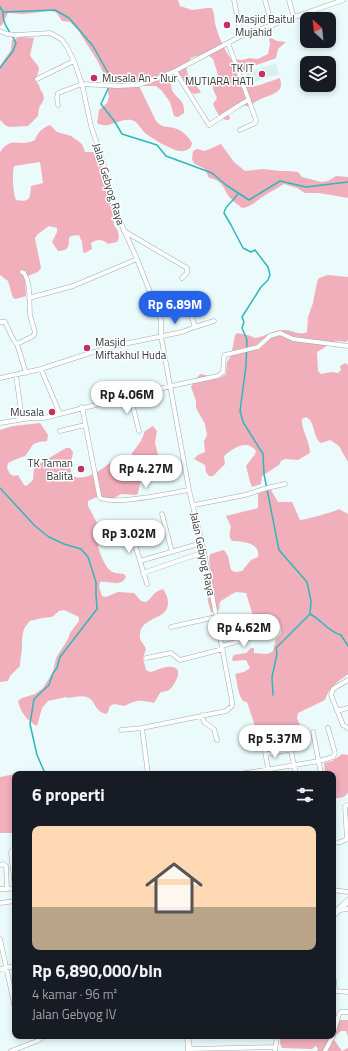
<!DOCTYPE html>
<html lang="id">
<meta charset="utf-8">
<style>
:root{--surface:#171b24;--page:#242831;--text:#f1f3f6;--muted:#9ea1a6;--line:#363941;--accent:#2563eb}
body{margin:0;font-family:"Titillium Web",sans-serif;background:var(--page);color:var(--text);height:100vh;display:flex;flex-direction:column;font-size:15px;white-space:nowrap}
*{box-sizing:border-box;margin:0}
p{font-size:13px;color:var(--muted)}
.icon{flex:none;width:22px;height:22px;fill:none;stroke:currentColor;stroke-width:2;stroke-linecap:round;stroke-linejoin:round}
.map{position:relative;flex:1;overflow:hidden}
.panel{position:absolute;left:12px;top:771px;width:324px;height:268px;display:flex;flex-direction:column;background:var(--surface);border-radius:8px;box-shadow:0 2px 6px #0003}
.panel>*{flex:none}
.needle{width:26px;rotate:333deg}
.tools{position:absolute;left:300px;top:12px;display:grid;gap:8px}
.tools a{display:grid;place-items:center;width:36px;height:36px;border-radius:8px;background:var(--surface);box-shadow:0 2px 6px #0003;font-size:20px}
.price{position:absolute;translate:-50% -34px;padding:0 9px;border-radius:14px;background:#fff;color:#222;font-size:13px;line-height:26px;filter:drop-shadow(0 1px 2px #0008)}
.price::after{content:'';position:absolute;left:50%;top:24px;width:12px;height:9px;margin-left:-6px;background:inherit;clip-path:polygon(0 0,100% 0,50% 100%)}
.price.current{background:var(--accent);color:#fff}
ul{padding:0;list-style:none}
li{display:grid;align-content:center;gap:8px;height:212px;padding:0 20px}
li+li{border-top:1px solid var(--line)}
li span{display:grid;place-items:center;height:124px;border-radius:8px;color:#555}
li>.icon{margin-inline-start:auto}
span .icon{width:72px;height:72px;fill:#fffc;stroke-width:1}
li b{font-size:17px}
h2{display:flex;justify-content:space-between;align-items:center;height:48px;padding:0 20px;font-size:17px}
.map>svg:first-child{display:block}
</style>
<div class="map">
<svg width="348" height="1051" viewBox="0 0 348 1051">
<rect width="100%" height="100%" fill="#ebfbfb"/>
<path fill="#d7f0f0" d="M276,63L279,74L248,84L245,73Z"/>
<path fill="#f1afbc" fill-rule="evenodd" d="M0,0H178L180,6L192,10L207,8H212C215,15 214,20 216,27C219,38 224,49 231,59L242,60L249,58L258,59L268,54L270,44L269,39L271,38L277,41L286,42L278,49L276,58C267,62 248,66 242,73L246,87C255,88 270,81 280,78C281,82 282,87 279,90C273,97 258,97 249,107L243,105L227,112L230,118L229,120C219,120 217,112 213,104L217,98L213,89V84L218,80V75L213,59L205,53L191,58L186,66L188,75L201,92L199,93L194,94L189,90L181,76H176L170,80C171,83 171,87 172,90C177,100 185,99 184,113L178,117L174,116L170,102L162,91L156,86H140V88L156,121C162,128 166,126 174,128C182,130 188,136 192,143L191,147C188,150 184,152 180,151C173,151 149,137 144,132C141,129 139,125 136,122C123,114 110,131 97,123L99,110L107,103L109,97L105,76L97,60L78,30L70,22L62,21L56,12L50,11L23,14L8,13L2,25L0,26Z
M21,37L34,38L30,55C37,68 43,63 35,80L39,85L41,91L43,93L44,99L39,108L38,116L28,126L9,127L5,125L0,120V66L11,50L12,40Z
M50,125L57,132L71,136L82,144L85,152H93L97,155L103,165L108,193L114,212L113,217L114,225L118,231L119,238L117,242L108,244C102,239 98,239 91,243L92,249L85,253L83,252L82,242L79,235L71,236L69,238C69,247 68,251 58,251L52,242L57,232V228L49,226L38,234L35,238L41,268L38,272L25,277L26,296L16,299L13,298L8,281L0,275V152C12,135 20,148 35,140C37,133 42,128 50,125ZM40,162L43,183L31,186C30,197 31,203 16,200C13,193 12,173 14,166Z
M221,144L234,162L245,171L263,169L280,171H289L298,172L302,177L321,182L328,181L336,176L348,177V198L319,193H305L297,188L284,184C278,188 272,191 267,194C258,199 252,207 242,208C237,204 230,199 227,194C223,185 219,179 209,178L205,169L195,164L192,160L193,151L197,149L205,151Z
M328,275L348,277V340L346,342C328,339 330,346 317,352L318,371L321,374L331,372L338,373L341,370L340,366L345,363L348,365V462L339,446L330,440L321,443C312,437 316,422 306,417L302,419C301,430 310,441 310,453L298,460L285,459L281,461L279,465L262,476L261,484L252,487L250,482L246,466L255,454L256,451C248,439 234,447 225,455L224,457L225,464L213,476H209L206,472L205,465L194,459L198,455L205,452L204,441L207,435L205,424L196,408V401L191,387L193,383L200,374C212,375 214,384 226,374L227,362L231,356L235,335L237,333L248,335L255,338C265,337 273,330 283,330C292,329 298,336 307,332L308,317L313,303L317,282L319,278Z
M40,423L48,435L47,441C28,443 35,445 25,456L14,460L8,463L7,468L10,474L14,476L18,475L24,485L26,486L33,480L34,467L66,448H70L73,452C72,461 69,467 72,476C85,482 101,470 111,462L117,470L123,468L132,462V453L141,441L145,431L153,426L157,431L155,443L161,467C156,472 148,473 141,478L138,494L136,495L121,494L109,501L99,496L88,501V506L97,523L106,521L115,530C112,537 103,538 98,545C98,551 106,568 111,571C115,574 120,573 124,574L126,577C120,588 110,580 100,582L99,586L102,596L106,597L118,592L134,593L141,601L146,602C154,597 151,593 163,589C166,594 167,595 168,601C170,621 140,616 140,635C139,641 144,644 146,649L143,658L146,670L150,672C157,671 163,666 171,667C185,667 175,685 169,690C166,692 162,691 160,693L154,703C142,700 136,699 125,706L114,704L110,706L108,712L106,714C94,711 96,701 87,697C82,695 74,697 68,698L66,697L48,701L42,708L37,726C27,721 20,711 18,701L22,698L35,694L43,688L53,672L56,658L68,639L70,633L79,621V617L64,610L59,611L52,617L42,618L30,621C22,629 22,635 22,646C22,652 20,659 20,666L10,676L8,681L0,682V430L13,426Z
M262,490H271L278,502H292L300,520C305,520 337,511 339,509L348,514V674C338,682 329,687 325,700L298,713L297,718L304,735C299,744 283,745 274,739C272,737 270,734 268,731L258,733L254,731L255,726L247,702L243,701C237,693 238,683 235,674L244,672L250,668L246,660L233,661L232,658L234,655L246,653L251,648H254V653L267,654L272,652L273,651L276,639L281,634V626L267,615L257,617L253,616L246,593L236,592C234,593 220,601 220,602C219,604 220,607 219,609L218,611L211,612C209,605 206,596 207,589C208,585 212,582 212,577C211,570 208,562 210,554L224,550L228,556L231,570L235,572L242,571L251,560L258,557C261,543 242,541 232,541C228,536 230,532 231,527L226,516L258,508V493Z
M342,754L348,755V792C345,799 339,798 333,798V774H325L324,763L332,761Z
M15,774V833H0V777Z
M333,1020H348V1037L346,1031H341L333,1038L342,1051L348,1048V1051H317L318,1049L316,1046L312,1049L282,1048L280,1043L281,1036H333Z"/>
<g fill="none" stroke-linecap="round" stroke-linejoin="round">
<path stroke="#2fb7ba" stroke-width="1.5" d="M0,7L3,12L55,10L69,18L93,46L112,80L101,104L115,122L122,134L157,145L166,156L212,173L226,185L249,200L280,181L306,187L348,182
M0,68L13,51L16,43C11,32 2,25 3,12
M238,193C235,201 225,204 224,213L231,225L243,248L251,252L255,250L268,267L270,275L268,280L261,287L242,317L244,322L242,328L247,340L246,366L240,411L243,422L263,454L264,474L279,550L307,582L311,601L310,614L276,648L277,654L272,677L273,695
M0,488L35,526L49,537L64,544L81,549L88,557L96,582V594L97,609L60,657L57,668L53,673L49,685L34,699L30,724L37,755L44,771
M310,614C322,620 327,631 341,635L348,646"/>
<defs>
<path id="street" d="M234,0L241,36
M265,0L272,26
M289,0L294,18
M0,31L7,34L16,35L50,33L61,39L67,47L74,61L82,84L91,126L105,168L115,210L137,259L161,320V336L189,490L204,552L232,701V706L226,711L142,728L148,774
M228,43L256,120L255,123L240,130
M175,71L209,125L238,106L248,100
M37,79L74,61
M58,105L57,98L58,93L82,84L118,86L138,85L153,80L175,71L241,36L343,0
M124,231L187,268V273L182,278
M22,272L24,273C31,284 29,301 30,314C31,321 34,327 35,333L33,336L17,344L26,373
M29,298L73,286L137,259
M0,322H5L14,341L17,344
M195,327L214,321
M41,369L60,414
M16,375L22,419
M0,378L41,369L90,353L124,344L182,332L195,327L191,315
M130,395L139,431
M82,407L99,495L100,498C117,505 170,493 189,490
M0,423L31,418H44L171,386L218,376L223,372L224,357L225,355L258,347L270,336L280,333L293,339L348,346
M60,431L85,425
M194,505L245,495L267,488L285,484
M162,514L172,552
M117,534C121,536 123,534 127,535C134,536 138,555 140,561L202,543
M140,561L147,584
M143,573L204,552
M171,627L216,617
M222,646L262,634
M146,658L171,653L180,660L223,649
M348,680L333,689L331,695L343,725L348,728
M337,711L348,708
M202,715L204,722L214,729L217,740
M121,730L142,728
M313,732L321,774
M264,746L269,774
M266,754L289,750L291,751L296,774
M240,774L319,761L333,757L335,753L328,728
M333,843L341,842L347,839L345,806L348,805
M0,865L3,864L6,866L7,889L15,888
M15,888L11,853L12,850L15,849
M0,889H7
M333,890L348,892
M0,903L15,901
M340,910L348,909
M0,939L15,1008
M0,969L15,966
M333,979L334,980L335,991L348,992
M333,1035L339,1014L341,1012H348
M189,1049L275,1047
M11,1051L37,1041L45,1036
M275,1051L277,1036
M325,1051L333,1036"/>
<path id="secondary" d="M333,915L348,901
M188,1036L189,1051"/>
</defs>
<use href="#street" stroke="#9dacac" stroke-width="5"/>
<use href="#secondary" stroke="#9dacac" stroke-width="7"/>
<use href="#street" stroke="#fff" stroke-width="4"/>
<use href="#secondary" stroke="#fff" stroke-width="6"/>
</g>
<g fill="#c03260" stroke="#fff" stroke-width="1.5">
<circle cx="227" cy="25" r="4"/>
<circle cx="262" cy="74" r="4"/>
<circle cx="94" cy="78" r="4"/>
<circle cx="87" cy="348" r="4"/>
<circle cx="52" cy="412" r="4"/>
<circle cx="81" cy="469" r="4"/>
</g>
<g text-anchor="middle" stroke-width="3" stroke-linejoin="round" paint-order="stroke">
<g font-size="11" fill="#313838" stroke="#fff" text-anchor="start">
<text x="235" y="23">Masjid Baitul<tspan x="235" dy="13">Mujahid</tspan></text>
<text x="254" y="72" text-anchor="end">TK IT<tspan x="254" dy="13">MUTIARA HATI</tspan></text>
<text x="102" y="82">Musala An - Nur</text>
<text x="95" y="346">Masjid<tspan x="95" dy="13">Miftakhul Huda</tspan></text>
<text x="44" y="416" text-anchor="end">Musala</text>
<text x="73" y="467" text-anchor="end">TK Taman<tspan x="73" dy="13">Balita</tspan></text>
</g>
<g font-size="11" fill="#313838" stroke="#fff">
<text transform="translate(109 184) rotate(73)" y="4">Jalan Gebyog Raya</text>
<text transform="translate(203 554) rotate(78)" y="4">Jalan Gebyog Raya</text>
</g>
</g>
</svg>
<div class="tools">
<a><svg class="needle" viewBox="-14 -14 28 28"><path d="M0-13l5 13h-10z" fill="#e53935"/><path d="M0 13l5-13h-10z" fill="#9ea1a6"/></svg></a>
<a><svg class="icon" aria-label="layers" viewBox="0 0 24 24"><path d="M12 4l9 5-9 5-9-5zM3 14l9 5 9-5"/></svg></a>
</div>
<b class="price current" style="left:175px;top:325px">Rp 6.89M</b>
<b class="price" style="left:127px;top:415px">Rp 4.06M</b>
<b class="price" style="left:146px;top:489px">Rp 4.27M</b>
<b class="price" style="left:129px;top:554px">Rp 3.02M</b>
<b class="price" style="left:244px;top:648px">Rp 4.62M</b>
<b class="price" style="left:275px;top:759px">Rp 5.37M</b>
<section class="panel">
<h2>6 properti<svg class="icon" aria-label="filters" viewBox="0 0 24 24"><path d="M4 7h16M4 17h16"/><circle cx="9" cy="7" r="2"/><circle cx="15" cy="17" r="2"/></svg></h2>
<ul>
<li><span style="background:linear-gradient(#ffd9b3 65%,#b9a48a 0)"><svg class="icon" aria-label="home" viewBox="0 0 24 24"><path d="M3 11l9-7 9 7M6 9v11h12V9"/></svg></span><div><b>Rp 6,890,000/bln</b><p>4 kamar · 96 m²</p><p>Jalan Gebyog IV</p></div></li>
</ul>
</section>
</div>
